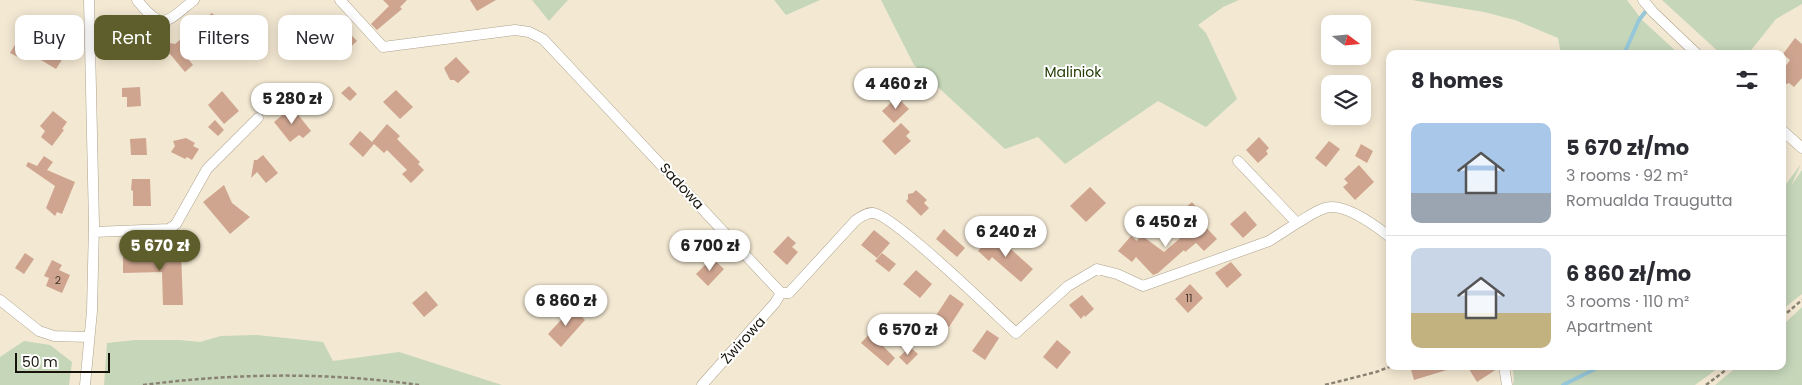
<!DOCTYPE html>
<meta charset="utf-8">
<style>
:root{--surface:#fff;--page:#f2f2f3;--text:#2b2b33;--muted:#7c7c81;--line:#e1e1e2;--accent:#5d5e2b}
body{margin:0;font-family:Poppins,sans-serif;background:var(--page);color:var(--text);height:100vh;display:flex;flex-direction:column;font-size:19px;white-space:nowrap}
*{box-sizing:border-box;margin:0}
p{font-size:16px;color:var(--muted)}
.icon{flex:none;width:28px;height:28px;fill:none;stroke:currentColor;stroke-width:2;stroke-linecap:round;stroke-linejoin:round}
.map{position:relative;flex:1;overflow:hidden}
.sheet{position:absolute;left:1386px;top:50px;width:400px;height:320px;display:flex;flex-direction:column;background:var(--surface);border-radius:10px;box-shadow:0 2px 12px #0003}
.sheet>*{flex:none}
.guide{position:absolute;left:15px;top:15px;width:475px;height:45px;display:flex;gap:10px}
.needle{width:32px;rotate:106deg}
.tools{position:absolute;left:1321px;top:15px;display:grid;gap:10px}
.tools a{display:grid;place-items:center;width:50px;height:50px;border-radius:10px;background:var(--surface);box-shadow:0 2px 12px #0003;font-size:25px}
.scale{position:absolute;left:15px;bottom:12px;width:95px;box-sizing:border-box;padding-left:5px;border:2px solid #17130b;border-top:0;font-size:14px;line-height:18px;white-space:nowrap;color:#17130b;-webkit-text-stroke:4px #fff;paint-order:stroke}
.price{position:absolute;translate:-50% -42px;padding:0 11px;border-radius:18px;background:#fff;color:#222;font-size:16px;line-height:32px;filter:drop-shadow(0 1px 2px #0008)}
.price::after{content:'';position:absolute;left:50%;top:30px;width:15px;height:11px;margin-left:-8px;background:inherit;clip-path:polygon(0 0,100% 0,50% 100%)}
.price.active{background:var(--accent);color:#fff}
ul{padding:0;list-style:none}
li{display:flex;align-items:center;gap:15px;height:125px;padding:0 25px}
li+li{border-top:1px solid var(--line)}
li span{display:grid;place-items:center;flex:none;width:140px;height:100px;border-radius:10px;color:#555}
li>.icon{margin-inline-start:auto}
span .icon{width:60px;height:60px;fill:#fffc;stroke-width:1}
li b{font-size:21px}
h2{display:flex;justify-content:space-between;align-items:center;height:60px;padding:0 25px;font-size:21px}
.pill{padding:0 18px;border-radius:10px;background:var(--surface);box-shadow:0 2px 12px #0003;font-size:18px;line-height:45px}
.pill.active{background:var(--accent);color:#fff}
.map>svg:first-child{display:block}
</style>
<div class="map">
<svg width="1802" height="385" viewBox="0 0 1802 385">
<rect width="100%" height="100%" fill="#f3e8d2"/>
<path fill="#c5d6b9" d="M532,0H568L549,21Z
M774,0H820L786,15Z
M881,0H1239L1223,7L1198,25L1206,33L1237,99L1206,127L1158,101L1065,164L1038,137L1005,149L914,65Z
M1412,0H1627L1642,20L1678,53L1561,54L1558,38L1515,20L1484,12Z
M1662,0H1802V4L1776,19L1748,54H1721Z
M1801,164L1791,186L1802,170V294L1783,309V188Z
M1802,307V385H1715L1738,366H1782L1783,325Z
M257,335L323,342L333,361L399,352L502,385H104L107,343L135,340H180L200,342L221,336Z
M24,341L50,345L72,362L69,385H0V357Z
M1512,366H1721L1695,385H1513L1514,378Z"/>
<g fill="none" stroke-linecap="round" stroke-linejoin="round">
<path stroke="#97c8da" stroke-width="4" d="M1624,54L1639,20L1646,11
M1563,385L1601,366"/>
</g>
<path fill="#cfa590" d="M383,0H407L400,7L402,9L377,30L371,24L389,6Z
M470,0H496L477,11Z
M212,13L218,19L221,17L234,31L215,46L197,25Z
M337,20L357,41L346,51L339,44L337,46L335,44L330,48L319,37Z
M126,24L143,30L134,51L118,44Z
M21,35L30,40L20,58L10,53Z
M1795,38L1802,44V78L1794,87L1789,83L1784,85L1782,71L1790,60L1783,54Z
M181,39L195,56L189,60L193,65L185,72L165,48L171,43L175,44Z
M50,46L65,55L56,69L41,60Z
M456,57L470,72L458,83L454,80H450L444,68Z
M349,86L357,94L350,101L341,93Z
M140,87L141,106L127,107V97H122V88Z
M296,88L305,98L295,107L286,98Z
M396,90L413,107L400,119L383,102Z
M222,91L239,111L224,124L208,105Z
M897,97L909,109L894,123L882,111Z
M292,107L311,131L303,138L299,135L290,142L274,122Z
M53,111L67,122L62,129L64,130L52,146L41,137L45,131L40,126Z
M215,120L224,130L218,136L208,127Z
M901,123L910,132L906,136L911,141L895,155L882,141Z
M387,124L400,136L397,139L420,162L418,164L424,170L411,183L402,174L407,170L387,150L384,153L374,144L363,157L349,144L360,131L372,142Z
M1259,137L1269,148L1266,151L1268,154L1258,163L1246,150Z
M146,138L147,155H131L130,139Z
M186,138L195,143L193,146L199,149L192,160L187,157L185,159L171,152L175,146L173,141Z
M1329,141L1340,149L1326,167L1315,158Z
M1361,144L1373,151L1367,163L1355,156Z
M263,155L278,173L266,183L257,172L251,178L254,160H257Z
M44,156L53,162L47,170L75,182L62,214L57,212L55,216L46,208L55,186L26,166L28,162L37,166Z
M1359,165L1374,182L1355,200L1343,187L1348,183L1344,179Z
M132,179H150L151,206H133V191L131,190Z
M224,185L232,203L250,217L230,234L203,202Z
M1090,187L1106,203L1086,222L1070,206Z
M916,190L927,200L924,203L929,208L921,216L906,201L908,199V194L913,193Z
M1192,202L1200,212L1193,219L1184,209Z
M1245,211L1257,225L1243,238L1230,224Z
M1200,221L1217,239L1204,251L1196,243L1185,252L1184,250L1158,273L1153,275L1136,257L1132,262L1118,251L1131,236L1137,241L1141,235L1164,252Z
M944,229L965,248L957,257L936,239Z
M874,230L890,243L877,258L861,245Z
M994,234L1033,269L1021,282L992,257L989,261L978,251Z
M788,236L796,243L792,247L798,252L787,265L773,252Z
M181,252L183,305H163L162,272L123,273V254Z
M25,253L34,259L24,274L15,268Z
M882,253L896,264L889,272L875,261Z
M712,258L724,269L708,286L696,274Z
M52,260L62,265L59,270L70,275L62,293L46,286L49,278L44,276Z
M1231,262L1242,275L1227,288L1215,273Z
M916,270L932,284L920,298L903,284Z
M1190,284L1203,298L1188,313L1175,299Z
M426,291L438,305L424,317L412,303Z
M950,294L964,304L949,327L935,317Z
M1082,295L1094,309L1085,317L1084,315L1081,319L1069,305Z
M572,308L585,320L561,347L548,334Z
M875,328L888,341L883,346L895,358L888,366L861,343Z
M987,330L999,338L985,360L972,351Z
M1057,340L1071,352L1057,369L1043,357Z
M910,347L918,354L907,365L899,357Z
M1410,366H1450V369L1414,380Z
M1467,366H1497V369L1477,382Z"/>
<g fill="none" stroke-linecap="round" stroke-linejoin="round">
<defs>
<path id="minor" d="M137,0C163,32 165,23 194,0
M340,0L383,47L515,30L529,32L543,39L781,293H789L856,220C861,217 867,212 873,213C893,214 995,314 1016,333L1068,286L1097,269L1117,274L1143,286L1269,241L1297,223L1238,161
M1643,0L1653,12L1697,54
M1782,130L1802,148
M1297,223C1307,218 1319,207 1332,207C1350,207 1376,226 1390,237
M94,232L169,229L176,224L207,169L258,118
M0,300L39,331L54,336L89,337
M1504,366L1507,385
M85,385L92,311L94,224L89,0
M702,385L775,303L781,293"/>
</defs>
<use href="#minor" stroke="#ada28d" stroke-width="11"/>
<path stroke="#898273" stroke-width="2.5" stroke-dasharray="4 2.5" stroke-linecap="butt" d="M1782,317L1802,300
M143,385C234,373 328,372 419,385
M1325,385L1376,372L1392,366
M1706,385L1731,366"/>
<use href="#minor" stroke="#fff" stroke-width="10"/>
</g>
<g text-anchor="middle" stroke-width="4" stroke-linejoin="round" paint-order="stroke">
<g font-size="11" fill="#45382c">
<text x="58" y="284">2</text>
<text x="1189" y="302">11</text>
</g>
<g font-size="14" fill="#1f3900" stroke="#fff">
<text x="1073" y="77">Maliniok</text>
</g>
<g font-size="14" fill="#17130b" stroke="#fff">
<text transform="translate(682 186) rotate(47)" y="5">Sadowa</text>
<text transform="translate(743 340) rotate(-48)" y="5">Żwirowa</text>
</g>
</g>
</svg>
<div class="tools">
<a><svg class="needle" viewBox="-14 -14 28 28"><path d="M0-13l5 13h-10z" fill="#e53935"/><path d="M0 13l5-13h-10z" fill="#7c7c81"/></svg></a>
<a><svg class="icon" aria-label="layers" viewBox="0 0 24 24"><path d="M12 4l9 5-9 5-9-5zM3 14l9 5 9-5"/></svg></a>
</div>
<div class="scale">50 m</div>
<b class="price" style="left:896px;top:110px">4 460 zł</b>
<b class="price" style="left:292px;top:125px">5 280 zł</b>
<b class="price" style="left:1166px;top:248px">6 450 zł</b>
<b class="price" style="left:1006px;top:258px">6 240 zł</b>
<b class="price active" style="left:160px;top:272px">5 670 zł</b>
<b class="price" style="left:710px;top:272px">6 700 zł</b>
<b class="price" style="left:566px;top:327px">6 860 zł</b>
<b class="price" style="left:908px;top:356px">6 570 zł</b>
<div class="guide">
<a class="pill">Buy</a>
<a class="pill active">Rent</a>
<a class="pill">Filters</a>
<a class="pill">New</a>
</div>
<section class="sheet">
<h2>8 homes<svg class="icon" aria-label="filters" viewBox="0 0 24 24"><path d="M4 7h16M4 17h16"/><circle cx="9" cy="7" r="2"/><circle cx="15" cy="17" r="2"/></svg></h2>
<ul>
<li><span style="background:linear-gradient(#a9c7e8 70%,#9aa5b1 0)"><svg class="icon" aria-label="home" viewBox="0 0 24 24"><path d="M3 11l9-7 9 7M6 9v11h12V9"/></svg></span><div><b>5 670 zł/mo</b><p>3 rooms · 92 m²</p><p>Romualda Traugutta</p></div></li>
<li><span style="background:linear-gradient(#c9d6e8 65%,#c2b280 0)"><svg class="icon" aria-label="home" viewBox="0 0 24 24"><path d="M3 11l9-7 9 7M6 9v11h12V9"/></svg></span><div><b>6 860 zł/mo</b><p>3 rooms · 110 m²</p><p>Apartment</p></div></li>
</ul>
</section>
</div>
